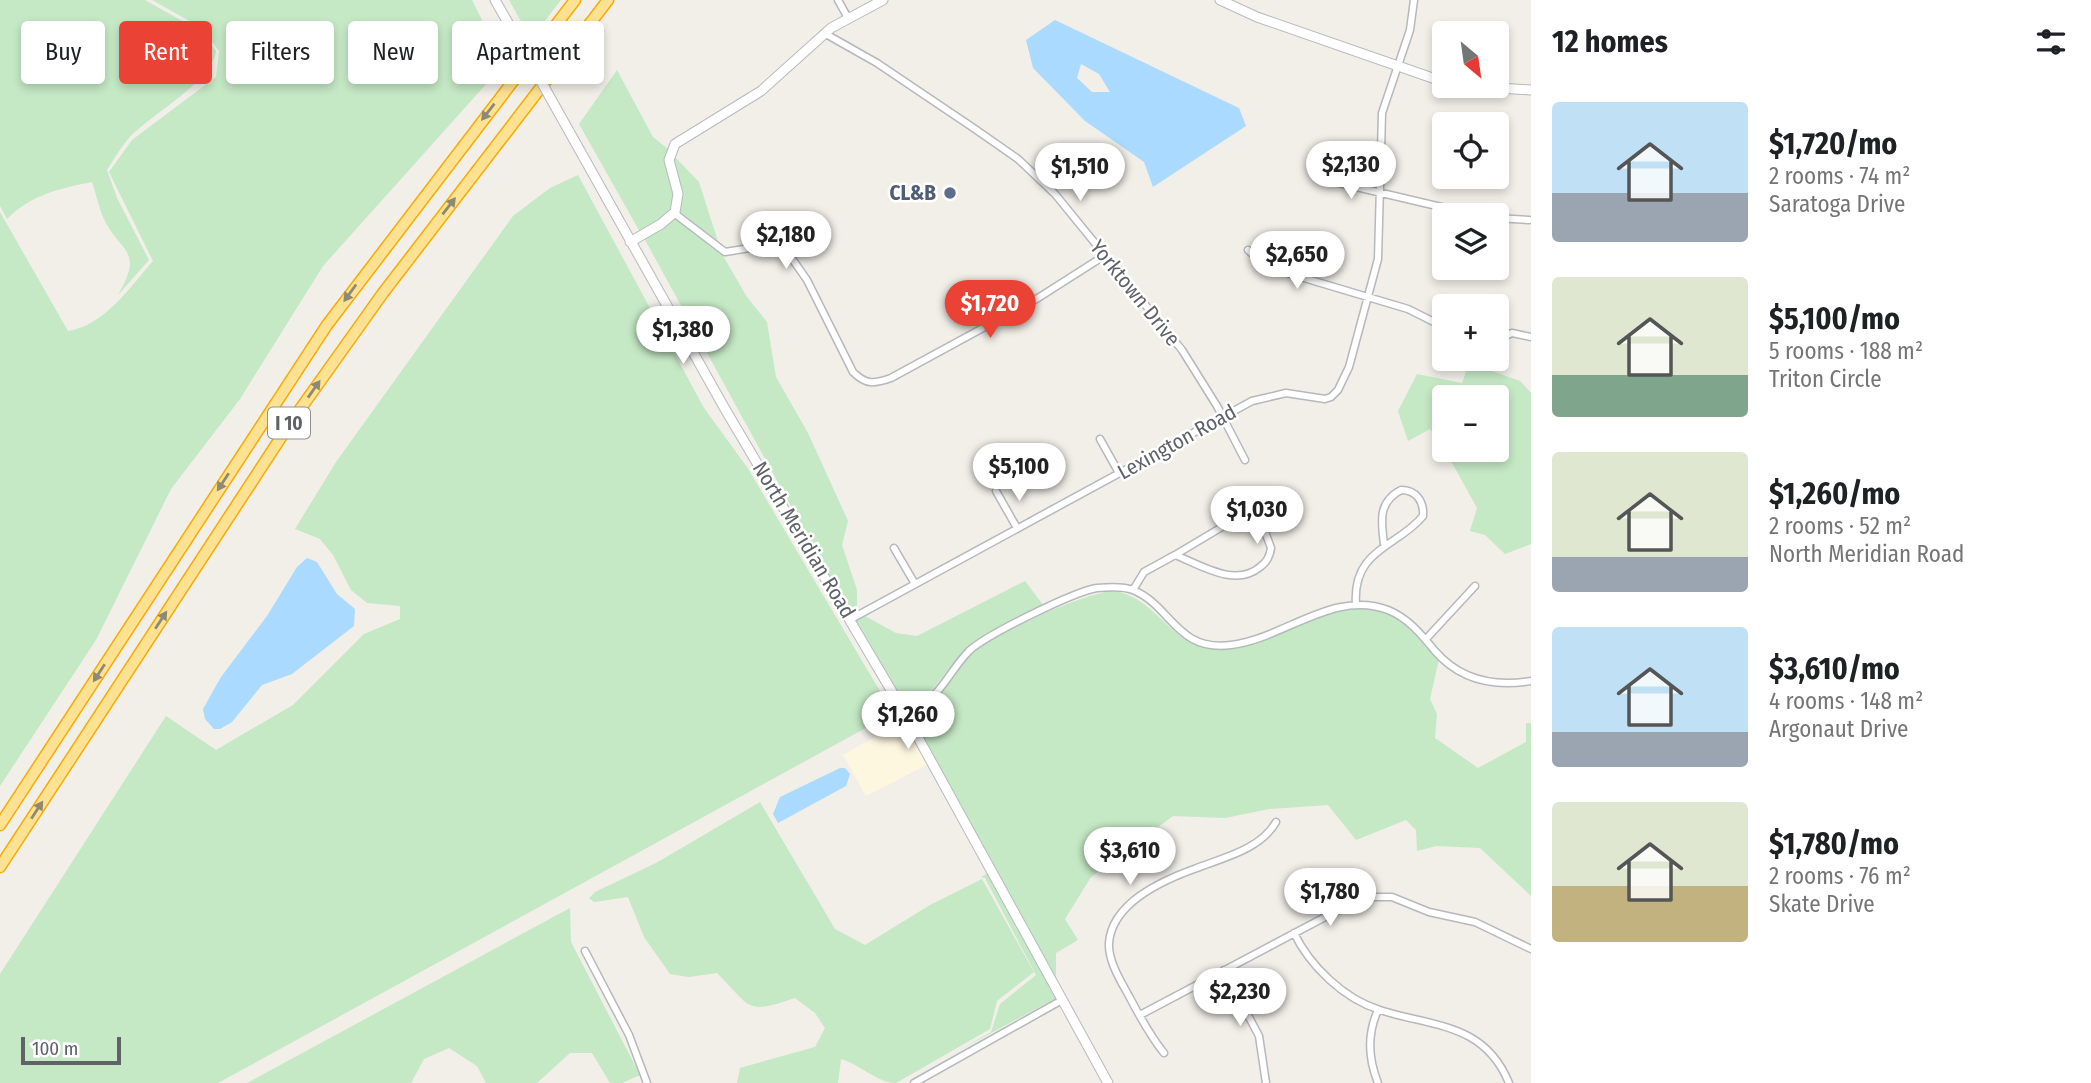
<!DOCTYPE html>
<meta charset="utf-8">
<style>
:root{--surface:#fff;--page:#f2f2f2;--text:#202124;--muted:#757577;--accent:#ea4335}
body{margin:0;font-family:"Fira Sans Condensed",sans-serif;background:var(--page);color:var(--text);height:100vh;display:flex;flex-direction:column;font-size:26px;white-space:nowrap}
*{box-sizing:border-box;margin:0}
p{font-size:23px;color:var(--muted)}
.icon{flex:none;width:38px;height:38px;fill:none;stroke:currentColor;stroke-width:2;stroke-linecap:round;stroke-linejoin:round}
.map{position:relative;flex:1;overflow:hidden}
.panel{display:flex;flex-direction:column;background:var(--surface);width:560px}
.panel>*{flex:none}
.top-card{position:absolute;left:21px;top:21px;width:665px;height:63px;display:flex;gap:14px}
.needle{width:46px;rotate:151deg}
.fabs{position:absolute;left:1432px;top:21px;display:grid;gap:14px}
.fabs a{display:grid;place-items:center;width:77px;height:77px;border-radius:7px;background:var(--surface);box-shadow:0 4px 10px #0003;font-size:35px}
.scale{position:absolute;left:21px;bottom:18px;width:100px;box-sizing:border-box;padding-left:7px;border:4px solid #5f6368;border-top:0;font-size:19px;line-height:24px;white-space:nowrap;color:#5f6368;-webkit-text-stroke:5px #fff;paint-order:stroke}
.price{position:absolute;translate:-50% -60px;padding:0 16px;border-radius:24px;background:#fff;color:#222;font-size:23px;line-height:46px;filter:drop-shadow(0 2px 4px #0008)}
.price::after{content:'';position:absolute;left:50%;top:42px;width:21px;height:16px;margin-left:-10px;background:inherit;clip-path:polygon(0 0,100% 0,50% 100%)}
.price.selected{background:var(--accent);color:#fff}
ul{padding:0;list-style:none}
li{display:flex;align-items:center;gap:21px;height:175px;padding:0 21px}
li span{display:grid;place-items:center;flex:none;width:196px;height:140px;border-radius:7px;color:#555}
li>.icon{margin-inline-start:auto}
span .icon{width:84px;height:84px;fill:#fffc;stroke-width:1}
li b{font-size:30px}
h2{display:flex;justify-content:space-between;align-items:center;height:84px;padding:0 21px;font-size:30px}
.pill{padding:0 24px;border-radius:7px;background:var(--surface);box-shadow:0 4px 10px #0003;font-size:24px;line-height:63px}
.pill.selected{background:var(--accent);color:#fff}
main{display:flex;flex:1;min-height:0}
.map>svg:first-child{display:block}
</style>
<main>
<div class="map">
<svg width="1531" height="1083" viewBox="0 0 1531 1083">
<rect width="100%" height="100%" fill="#f1efe8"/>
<path fill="#fef7e0" d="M905,720L928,764L866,796L843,755Z"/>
<path fill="#c5e8c5" d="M0,0H145L200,31L216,51C212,82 150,115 129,138C121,147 114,159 107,170L117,198L149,260L118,295C145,249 120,253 104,219C99,208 96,194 92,182C61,188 30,195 7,219L0,206Z
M152,0H472L500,56L497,72L323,266L240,399L171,489L96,640L0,786V212L68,331C104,326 130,287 153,261L109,172L132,140L216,77L219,51L202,28Z
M509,0H561L531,39Z
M617,70L653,137L668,149L665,166L674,194L671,211L640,232L579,124Z
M673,155L699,182L719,245L678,212C685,193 674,175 673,155Z
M578,175L704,408L747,467L893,713L218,1083H0V974L166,716L216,750L293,705L364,634L400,619V606L367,603L351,590L333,555L320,539L295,529L336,462L513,216L550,188Z
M675,218L722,254L747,297L767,322L776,377L808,433L848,521L842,545L857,590V611L847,606L831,579L644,238Z
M1469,363L1520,381L1531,393V544L1505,554L1485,535L1470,531L1477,508L1445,450H1496V397H1444V447L1430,429L1408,441L1398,411L1417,374L1462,383Z
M1025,581L1044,606L967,647L932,690L905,707L856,621L865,616L896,633L917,636Z
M1114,591C1153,597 1166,636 1202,647C1220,652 1238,649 1255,643C1303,628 1358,587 1406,624C1418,634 1428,648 1439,659L1430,699L1437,714L1435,738L1478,768L1526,742V723H1531V896L1480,848L1436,846L1417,851L1416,830L1406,820L1356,840L1328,805L1269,809L1225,818L1173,816L1091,877L1065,919L1078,940L1056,953V983L909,714C918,709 929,704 936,698C950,687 959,665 973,653C998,632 1083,593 1114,591Z
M760,802L835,929L865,945L930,905L982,879L1034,972L997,1001L990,1029L896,1083C878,1083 859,1064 841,1059L838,1083H737L740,1068L815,1047L825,1028L815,1013L795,998C745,1015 752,1008 717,973L689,977L670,974L644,937L628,897L594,902L589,898L595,892L656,863Z
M988,873L1056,998L958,1051L991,1032L1000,1004L1036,975L985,878L981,877Z
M570,908L571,942L640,1075L622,1083H610L592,1053H570L537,1083H486L477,1066L449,1048L424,1059L411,1083H247Z"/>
<path fill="#aadaff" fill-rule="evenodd" d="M1055,20L1239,108L1246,126L1153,187L1144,162L1085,121L1033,68L1026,40ZM1081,64L1099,74L1110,92H1092L1077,78Z
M307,558L317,562L337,594L355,609L354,626L292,674L262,685L232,722L220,729H214L205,719L203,709L221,677L267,616L297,567Z
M840,768H845L850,774L846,786L778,823L773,814L780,797Z"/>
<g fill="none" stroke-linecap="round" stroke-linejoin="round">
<defs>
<path id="street" d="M838,0L848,18
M824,33L877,63L975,129L1018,159L1055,194L1182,350L1217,406L1245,460
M1331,181L1475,215
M674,213L725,252L769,245L786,250L807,280L853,372C866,385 874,384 891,378L1038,298L1104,256
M1496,218L1529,220
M1248,250L1267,267L1408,309L1444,327
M1498,339L1512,333L1531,337
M1100,439L1119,473
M996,491L1017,528
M1244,520L1264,529L1271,548C1270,556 1267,562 1260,567C1235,588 1201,565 1175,555L1232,521Z
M894,548L915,584
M1133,590L1144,572L1175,555
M1356,604C1352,549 1398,547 1423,516C1424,501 1416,490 1401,490C1378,502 1381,521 1384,544
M851,619L1252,401L1286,393L1325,399L1331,397L1338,390L1349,367L1378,259L1382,113L1410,30L1414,0
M1426,639L1475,586
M904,712C914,706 927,701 936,693C948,680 956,664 969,651C986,635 1073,592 1097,588C1108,587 1123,586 1133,590C1172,606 1176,652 1231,645C1283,639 1334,589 1388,610C1408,618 1421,634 1435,651C1460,680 1494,687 1531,681
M1294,933C1310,966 1344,999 1380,1010C1432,1027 1484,1022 1509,1083
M585,951L629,1035L647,1083
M1224,970L1259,1036L1266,1083
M1140,1015L1363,897H1392L1429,912L1475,922L1531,949
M1164,1053C1151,1037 1140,1017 1130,998C1122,983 1108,962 1109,943C1112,903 1161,881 1194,869C1222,858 1260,850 1276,822
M914,1083L1062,1000
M1378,1083C1368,1058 1367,1034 1378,1010"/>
<path id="secondary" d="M495,0L515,35
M1220,0L1257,17L1444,82
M1468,86L1531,90
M556,108L725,409L904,712L1108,1083
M630,242L661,224L675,212L678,194L669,160L675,144L761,91L831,28L883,0"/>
<path id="highway" d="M0,825L327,325L575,0
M0,867L291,422L383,293L608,0"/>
</defs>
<use href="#street" stroke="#b5b8bc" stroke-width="9"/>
<use href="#secondary" stroke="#b6babf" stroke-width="11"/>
<use href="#highway" stroke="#f9ab00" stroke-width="13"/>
<use href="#street" stroke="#fff" stroke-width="6"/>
<use href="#secondary" stroke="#fff" stroke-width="9"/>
<use href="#highway" stroke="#fde293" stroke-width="10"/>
<defs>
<path id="secondary-bridge" d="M515,35L556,108"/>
</defs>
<use href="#secondary-bridge" stroke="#b6babf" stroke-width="11" stroke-linecap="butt"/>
<use href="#secondary-bridge" stroke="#fff" stroke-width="9"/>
</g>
<defs><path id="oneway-solid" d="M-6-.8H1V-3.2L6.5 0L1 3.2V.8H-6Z" transform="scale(1.75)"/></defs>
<g fill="#8e8975">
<use href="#oneway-solid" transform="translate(488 112) rotate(128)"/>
<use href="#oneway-solid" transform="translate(449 206) rotate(-52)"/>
<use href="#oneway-solid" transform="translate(350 293) rotate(126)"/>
<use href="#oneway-solid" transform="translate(314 389) rotate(-55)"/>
<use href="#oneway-solid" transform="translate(223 482) rotate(123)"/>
<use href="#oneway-solid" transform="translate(161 620) rotate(-57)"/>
<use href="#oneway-solid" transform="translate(99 673) rotate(123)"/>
<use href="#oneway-solid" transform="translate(37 810) rotate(-57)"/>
</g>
<circle fill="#5c6f8a" stroke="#fff" stroke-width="2.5" cx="950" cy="193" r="7"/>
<g text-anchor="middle" stroke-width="5" stroke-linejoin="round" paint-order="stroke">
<rect fill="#fff" stroke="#8f9295" stroke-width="2" x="268" y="407.5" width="42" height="31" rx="5"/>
<g font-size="19" font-weight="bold" fill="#5f6368">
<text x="289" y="430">I 10</text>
</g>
<g font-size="21" font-weight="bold" fill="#4e5e75" stroke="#fff" text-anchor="end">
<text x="936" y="200">CL&amp;B</text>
</g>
<g font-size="21" fill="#5f6368" stroke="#fff">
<text transform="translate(1135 293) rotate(51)" y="7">Yorktown Drive</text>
<text transform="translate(1177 442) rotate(-29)" y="7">Lexington Road</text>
<text transform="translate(804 540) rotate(59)" y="7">North Meridian Road</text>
</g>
</g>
</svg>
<div class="fabs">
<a><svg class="needle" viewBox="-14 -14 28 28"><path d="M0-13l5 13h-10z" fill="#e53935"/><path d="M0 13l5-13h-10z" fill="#757577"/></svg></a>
<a><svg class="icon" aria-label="locate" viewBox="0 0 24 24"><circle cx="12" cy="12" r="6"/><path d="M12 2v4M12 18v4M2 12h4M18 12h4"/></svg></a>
<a><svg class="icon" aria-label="layers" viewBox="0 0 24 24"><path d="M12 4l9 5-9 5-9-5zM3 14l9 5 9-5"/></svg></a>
<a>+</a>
<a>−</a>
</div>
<div class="scale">100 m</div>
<b class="price" style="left:1351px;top:201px">$2,130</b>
<b class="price" style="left:1080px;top:203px">$1,510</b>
<b class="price" style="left:786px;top:271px">$2,180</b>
<b class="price" style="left:1297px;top:291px">$2,650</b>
<b class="price selected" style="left:990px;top:340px">$1,720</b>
<b class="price" style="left:683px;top:366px">$1,380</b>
<b class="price" style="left:1019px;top:503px">$5,100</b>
<b class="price" style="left:1257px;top:546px">$1,030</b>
<b class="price" style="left:908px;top:751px">$1,260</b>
<b class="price" style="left:1130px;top:887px">$3,610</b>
<b class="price" style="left:1330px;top:928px">$1,780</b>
<b class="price" style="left:1240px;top:1028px">$2,230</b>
<div class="top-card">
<a class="pill">Buy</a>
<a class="pill selected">Rent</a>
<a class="pill">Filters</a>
<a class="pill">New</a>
<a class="pill">Apartment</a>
</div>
</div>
<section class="panel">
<h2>12 homes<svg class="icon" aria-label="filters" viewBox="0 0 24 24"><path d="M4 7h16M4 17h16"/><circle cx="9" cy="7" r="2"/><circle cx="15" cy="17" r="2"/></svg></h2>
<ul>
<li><span style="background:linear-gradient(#bfe0f5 65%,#9aa5b1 0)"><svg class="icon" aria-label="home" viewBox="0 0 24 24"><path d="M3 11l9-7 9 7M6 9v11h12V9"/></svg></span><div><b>$1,720/mo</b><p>2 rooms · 74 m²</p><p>Saratoga Drive</p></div></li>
<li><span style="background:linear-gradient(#dfe7d0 70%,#7fa58c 0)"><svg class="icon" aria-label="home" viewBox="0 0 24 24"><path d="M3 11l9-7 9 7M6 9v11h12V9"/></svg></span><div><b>$5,100/mo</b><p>5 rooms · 188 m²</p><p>Triton Circle</p></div></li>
<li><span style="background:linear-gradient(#dfe7d0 75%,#9aa5b1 0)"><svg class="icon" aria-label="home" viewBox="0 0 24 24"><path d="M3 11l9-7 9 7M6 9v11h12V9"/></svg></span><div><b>$1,260/mo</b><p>2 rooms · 52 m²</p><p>North Meridian Road</p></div></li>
<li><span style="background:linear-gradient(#bfe0f5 75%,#9aa5b1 0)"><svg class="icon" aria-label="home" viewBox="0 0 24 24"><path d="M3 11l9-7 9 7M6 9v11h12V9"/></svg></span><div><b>$3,610/mo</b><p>4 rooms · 148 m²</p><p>Argonaut Drive</p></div></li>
<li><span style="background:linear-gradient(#dfe7d0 60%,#c2b280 0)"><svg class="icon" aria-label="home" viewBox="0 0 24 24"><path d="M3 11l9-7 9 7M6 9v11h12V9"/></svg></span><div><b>$1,780/mo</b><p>2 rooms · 76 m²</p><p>Skate Drive</p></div></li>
</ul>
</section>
</main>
